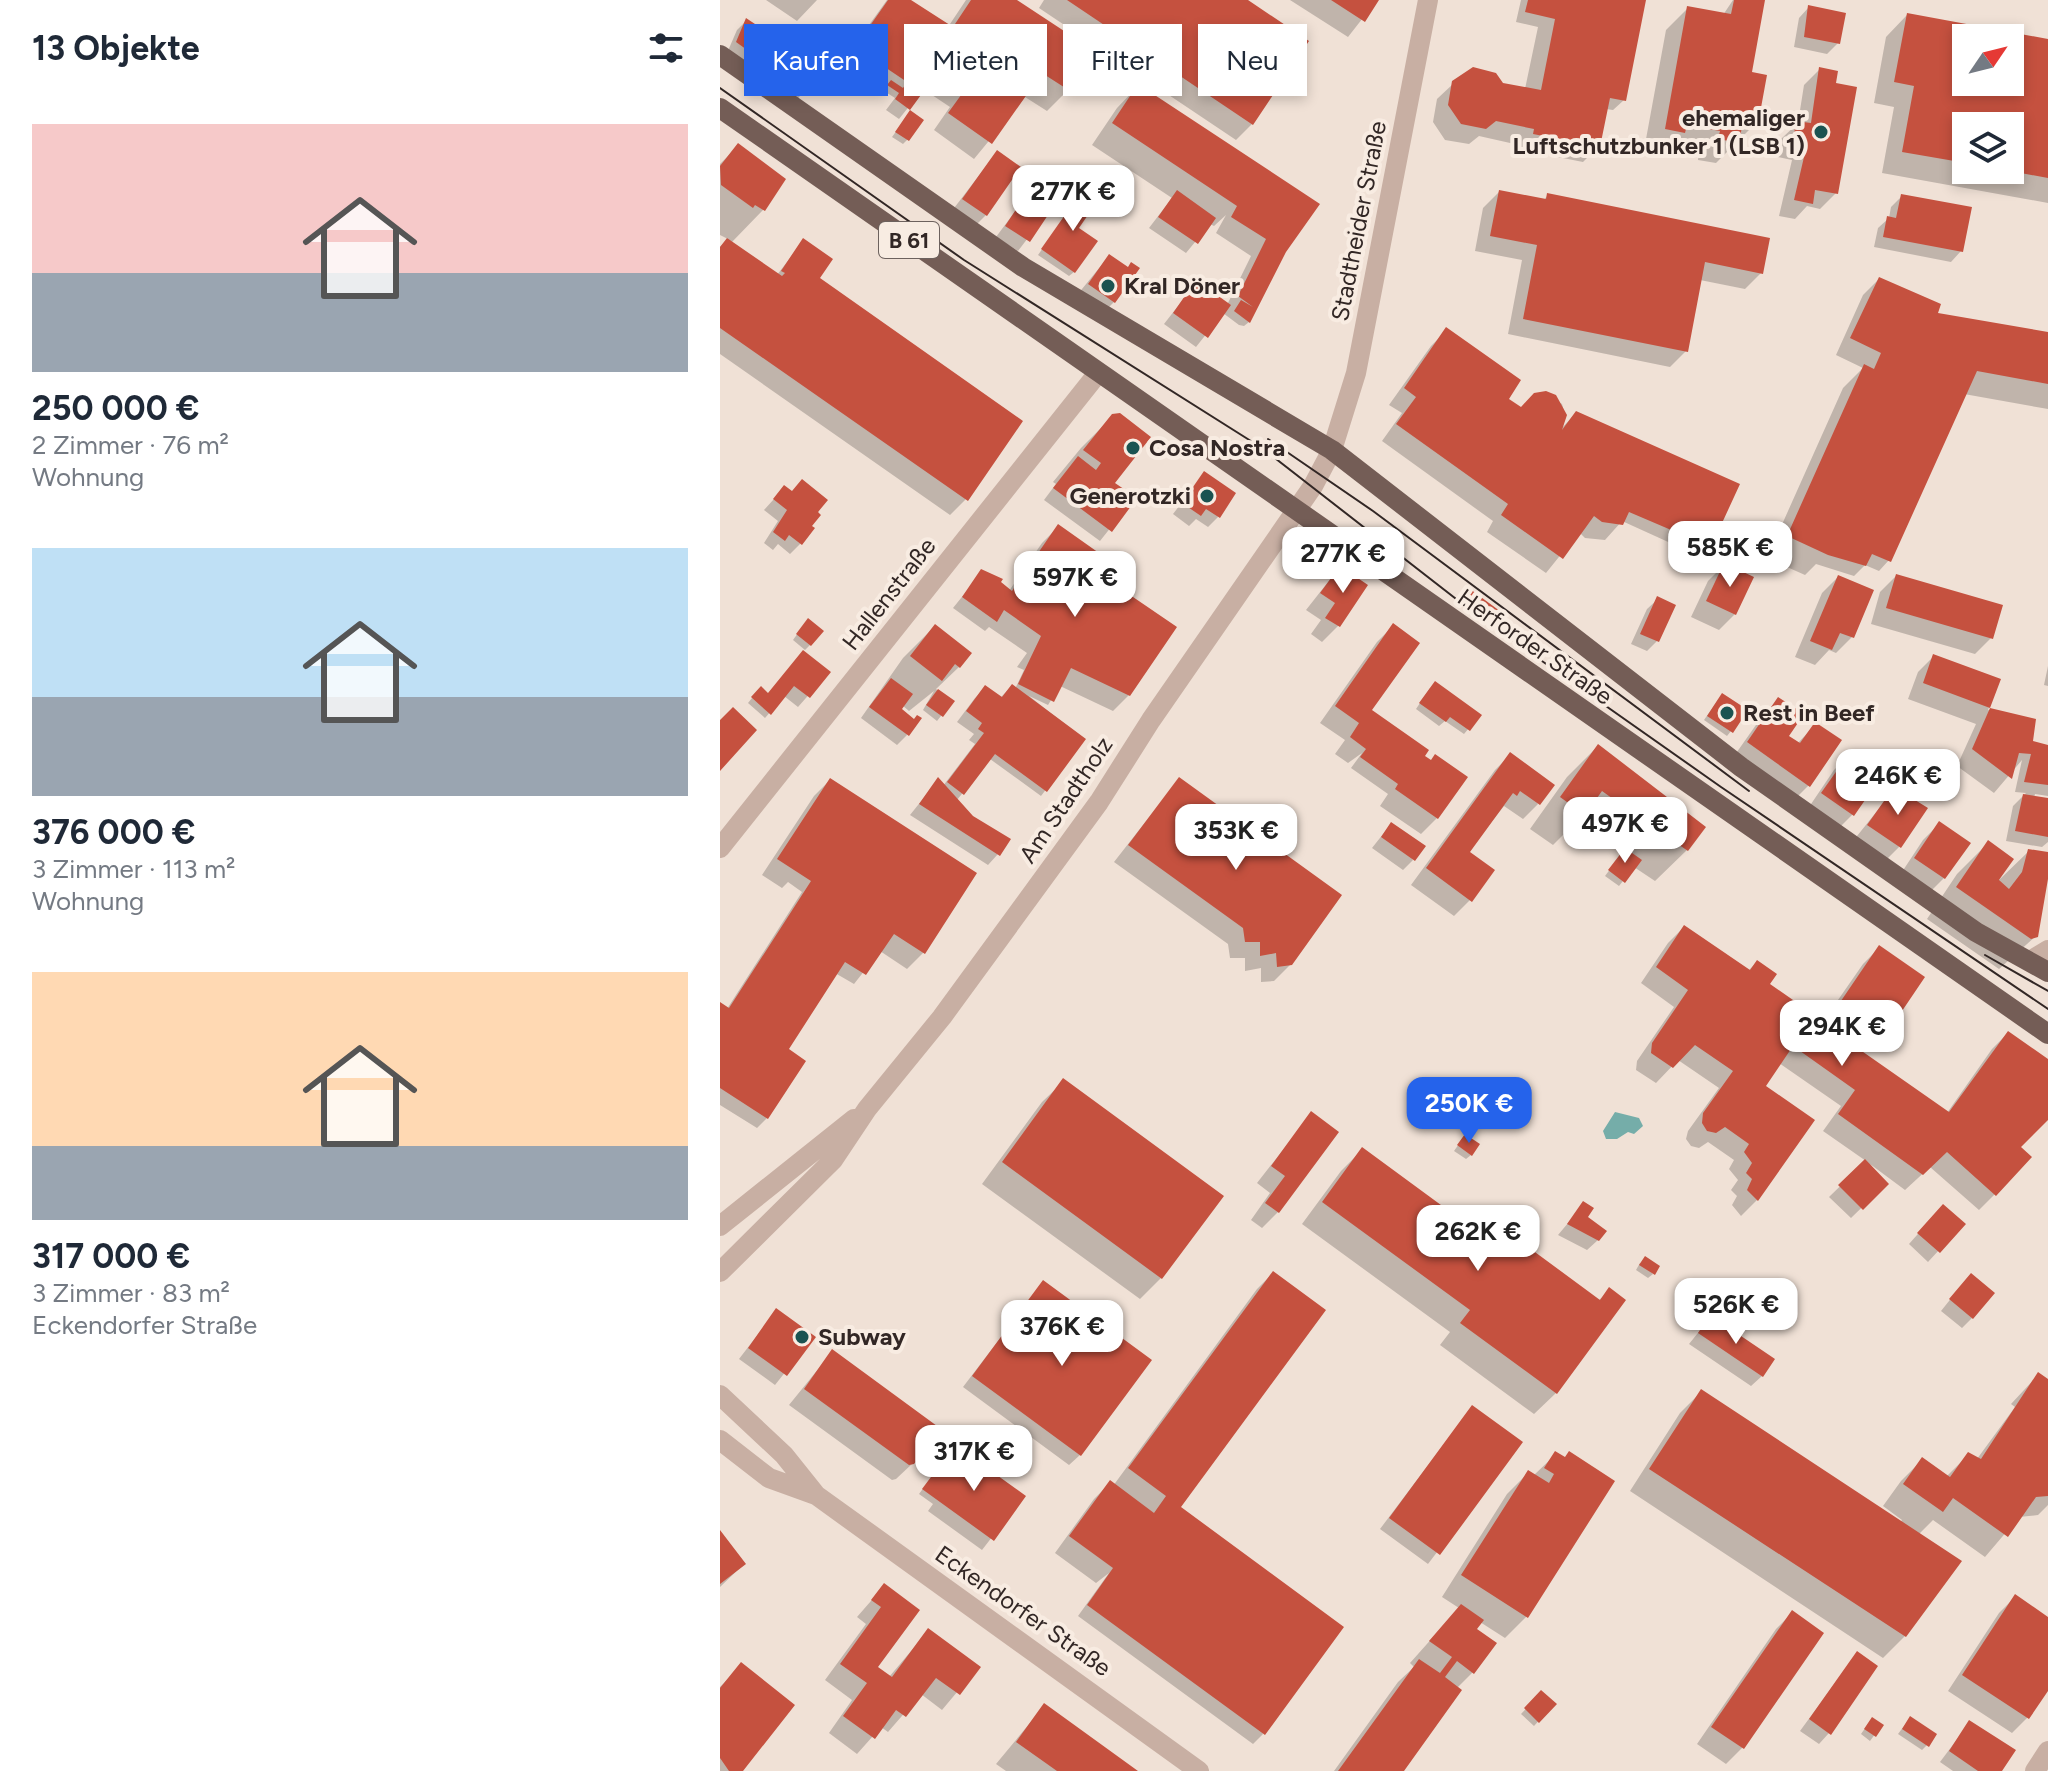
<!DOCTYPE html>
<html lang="de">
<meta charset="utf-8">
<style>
:root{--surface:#fff;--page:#f6f6f7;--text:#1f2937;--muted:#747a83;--accent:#2563eb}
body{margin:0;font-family:Figtree,sans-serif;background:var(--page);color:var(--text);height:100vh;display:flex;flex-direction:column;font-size:30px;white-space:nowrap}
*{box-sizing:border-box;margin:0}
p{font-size:26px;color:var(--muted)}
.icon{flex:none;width:44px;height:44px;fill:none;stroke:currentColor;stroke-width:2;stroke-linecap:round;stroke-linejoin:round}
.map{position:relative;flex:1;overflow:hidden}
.side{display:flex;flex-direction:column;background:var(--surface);width:720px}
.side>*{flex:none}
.top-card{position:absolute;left:24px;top:24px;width:760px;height:72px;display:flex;gap:16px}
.needle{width:52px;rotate:55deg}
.fabs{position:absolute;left:1232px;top:24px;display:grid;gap:16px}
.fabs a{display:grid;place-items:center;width:72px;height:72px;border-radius:0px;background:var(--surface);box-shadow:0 4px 12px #0003;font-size:40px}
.price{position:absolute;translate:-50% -68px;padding:0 18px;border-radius:16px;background:#fff;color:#222;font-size:26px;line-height:52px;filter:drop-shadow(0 2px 4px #0008)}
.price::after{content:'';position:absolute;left:50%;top:48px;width:24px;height:18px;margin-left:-12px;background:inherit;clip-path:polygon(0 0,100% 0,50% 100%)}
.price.on{background:var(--accent);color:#fff}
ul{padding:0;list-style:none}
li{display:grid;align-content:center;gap:16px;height:424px;padding:0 32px}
li span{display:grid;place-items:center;height:248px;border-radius:0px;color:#555}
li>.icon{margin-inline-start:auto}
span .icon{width:144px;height:144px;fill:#fffc;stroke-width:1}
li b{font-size:34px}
h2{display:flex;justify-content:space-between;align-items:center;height:96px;padding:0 32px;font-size:34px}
.tag{padding:0 28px;border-radius:0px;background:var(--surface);box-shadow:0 4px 12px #0003;font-size:28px;line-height:72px}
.tag.on{background:var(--accent);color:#fff}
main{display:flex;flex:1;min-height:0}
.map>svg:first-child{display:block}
</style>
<main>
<section class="side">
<h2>13 Objekte<svg class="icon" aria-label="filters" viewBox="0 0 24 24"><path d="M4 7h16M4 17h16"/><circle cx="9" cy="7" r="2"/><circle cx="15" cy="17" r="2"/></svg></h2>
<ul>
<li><span style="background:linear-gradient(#f6c9c9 60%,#9aa5b1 0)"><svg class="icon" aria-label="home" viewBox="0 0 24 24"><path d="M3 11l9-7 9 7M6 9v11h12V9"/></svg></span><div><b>250 000 €</b><p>2 Zimmer · 76 m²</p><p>Wohnung</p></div></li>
<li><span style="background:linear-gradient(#bfe0f5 60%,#9aa5b1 0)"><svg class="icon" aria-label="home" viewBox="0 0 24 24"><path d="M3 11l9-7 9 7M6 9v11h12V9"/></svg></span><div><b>376 000 €</b><p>3 Zimmer · 113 m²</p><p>Wohnung</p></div></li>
<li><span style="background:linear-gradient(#ffd9b3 70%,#9aa5b1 0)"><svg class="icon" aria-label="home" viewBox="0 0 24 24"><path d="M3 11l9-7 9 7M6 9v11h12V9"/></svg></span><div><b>317 000 €</b><p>3 Zimmer · 83 m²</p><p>Eckendorfer Straße</p></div></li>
</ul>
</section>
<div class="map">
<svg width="1328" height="1771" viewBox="0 0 1328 1771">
<rect width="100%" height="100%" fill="#f0e1d6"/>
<path fill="#75ada9" d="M895,1112L919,1118L923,1126L914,1134L908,1132L897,1139H886L883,1131Z"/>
<path fill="#0003" fill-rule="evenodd" d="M46,0H97L77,21Z
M167,0H188L228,27L246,0H294L348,90L327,111L305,97L254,159L214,130L230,107L203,89L179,119L166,110L175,98L164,91L167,86L140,67L134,73L121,64Z
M324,0H524L532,124L516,140L319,8Z
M570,0H657L628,37Z
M801,0H924L904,100L893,110L886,109L879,146L863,162L798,149L799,145L759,136L749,144L725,140L713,122L717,99L734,83L805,89L818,27L796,22Z
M1013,0H1043L1030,74L1036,123L996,163L978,160L979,152L949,146L942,153L924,150L946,30L968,8L1003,15Z
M1089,7L1118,43L1107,54L1074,47L1079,18Z
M1187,15L1328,41V203L1162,173L1174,107L1154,103L1166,37ZM1246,38H1290V82H1246ZM1246,126H1290V170H1246Z
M27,20L52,67L42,78L7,53L17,30Z
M80,47L105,64L76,101L51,84Z
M1100,69L1116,193L1100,209L1087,206L1075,219L1059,216L1072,160L1058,157L1061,139L1078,123L1084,85Z
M418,86L564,251L529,322L524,326L519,325L503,313L476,347L444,324L476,283L507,305L531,256L496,233L506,215L494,226L490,224L466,253L429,228L452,198L372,145L397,108Z
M190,112L187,140L183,144L172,137Z
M18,146L64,180L43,210L11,243L57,275L83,241L98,279L246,499L230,515L0,354V247L8,239L0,235V164Z
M277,152L299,167L266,215L250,231L228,216Z
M779,192L823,201L828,195L1041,273L1025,289L980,280L966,351L950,367L788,334L802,260L755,251L763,208Z
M362,193L354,272L349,276L318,255Z
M1182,196L1241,251L1231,262L1154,247L1158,228L1169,218L1171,207Z
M305,198L327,213L298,251L276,237Z
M389,256L394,302L378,318L353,300Z
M1159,279L1215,314L1328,335V409L1244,394L1169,560L1159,571L1145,565L1134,576L1096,564L1085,575L1047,558L1123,388L1143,368L1116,355L1143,295Z
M727,330L787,400L801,409L825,393L842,404L845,415L840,430L856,413L989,546L979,556L902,521L885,540L865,538L859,532L826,573L767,532L773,521L662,441L682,413L669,405L711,346Z
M393,416L392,483L414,498L380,541L324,500L336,484L333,482L361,448Z
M484,474L498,517L488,527L476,519L469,526L453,514Z
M64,488L71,493L105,500L80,544L70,554L58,544L53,550L44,543L58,521L44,510Z
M338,527L367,567L409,695L393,711L340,686L328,705L309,696L364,739L321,796L270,759L237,800L278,854L268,865L190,815L218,780L223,786L255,744L249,740L254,734L237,722L255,698L266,687L280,698L292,686L295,689L304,670L297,667L307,653L269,627L265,631L233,608L262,572L289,591L322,543Z
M1004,565L1015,614L999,630L971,617L988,581Z
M619,568L618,626L602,642L591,634L601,620L586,610Z
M1176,576L1271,638L1255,654L1151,624L1160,592Z
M1118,577L1132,637L1116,653L1109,650L1095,665L1075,657L1102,593Z
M746,596L781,624L776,628L741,603Z
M938,599L937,641L927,651L911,644L927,609Z
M83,626L90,645L85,650L73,640Z
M215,626L239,667L216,689L232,702L217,721L203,710L214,691L189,711L182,705L179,709L187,735L177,745L141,718L183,658Z
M673,626L650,711L702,756L717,818L701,834L660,806L668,794L631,768L642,753L628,763L615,754L625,740L600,723L657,642Z
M83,653L108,673L78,707L64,696L45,718L28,703L36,693L48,694Z
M1214,656L1279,680L1268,710L1314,720L1310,748L1328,747V796L1315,794L1314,798L1328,800V842L1322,847L1286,841L1293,806L1306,793L1295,792L1302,760L1274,793L1237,766L1256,724L1188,699L1198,672Z
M1328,666V686L1324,685Z
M710,688L759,716L744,734L725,721L719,726L696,709Z
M1059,699L1066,736L1077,744L1096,724L1089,785L1073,801L1012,759L1043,715Z
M998,700L1011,731L1007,736L984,720Z
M878,746L967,850L935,881L914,867L899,886L885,876L903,852L885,839L879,845L872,839L875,834L867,827L863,831L854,824L833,845L810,829L847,777Z
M1130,754L1133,814L1117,830L1087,810L1114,770Z
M790,755L818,804L803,819L784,806L747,853L750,900L734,916L691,885L775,770Z
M459,779L571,964L554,981L541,982V968L525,971V958H510L508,944L394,862Z
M110,780L254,874L203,953L187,969L160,951L134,984L115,973L66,1050L47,1118L37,1128L0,1105V1005L7,1009L82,892L68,882L62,888L42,875L94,796Z
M1174,790L1179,847L1164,862L1133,841Z
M671,824L693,860L683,870L652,848Z
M1219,824L1224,878L1208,894L1180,875L1203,840Z
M1268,843L1279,880L1309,851L1328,854L1316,936L1279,969L1207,919L1237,874Z
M964,927L1028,971L1037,962L1047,985L1102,1023L1143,964L1159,948L1180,1010L1135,1049L1227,1113L1272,1049L1288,1033L1328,1061V1118L1298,1147L1275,1194L1259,1210L1210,1167L1185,1190L1150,1164L1166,1184L1131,1218L1109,1197L1146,1161L1103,1131L1121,1106L1059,1063L1044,1087L1092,1121L1037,1200L1021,1216L1012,1205L1017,1196L1011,1190L1018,1180L1009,1169L1014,1160L988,1142L979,1148L971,1146L966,1139L968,1131L999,1088L958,1060L936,1083L916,1070L917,1061L954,1007L921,983L948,943Z
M344,1081L441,1278L420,1299L262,1184L322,1102Z
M591,1114L558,1212L542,1228L531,1220L550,1193L537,1183Z
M741,1141L751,1155L746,1159L734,1151Z
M642,1150L787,1256L800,1244L878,1301L890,1290L836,1393L814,1414L720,1345L730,1332L582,1224L621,1171Z
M864,1204L865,1217L878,1240L867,1250L838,1235Z
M1213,1217L1243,1224L1208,1262L1189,1244Z
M920,1263L933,1274L928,1278L916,1270Z
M553,1273L459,1508L543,1734L533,1744L358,1616L389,1573L376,1583L335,1553L374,1499L390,1483L393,1486L537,1289Z
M323,1282L360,1455L349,1465L243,1387Z
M1241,1286L1252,1318L1242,1328L1221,1311Z
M56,1311L93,1337L55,1385L19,1359Z
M990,1318L1042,1376L1031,1386L969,1344Z
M112,1352L193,1463L176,1479L172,1480L69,1405Z
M1318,1375L1328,1381V1505L1318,1515L1299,1517L1265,1557L1213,1520L1198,1535L1239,1562L1185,1636L1163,1658L910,1491L960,1413L981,1392L1180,1523L1182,1520L1163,1506L1181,1481L1202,1460L1226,1477L1249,1454L1257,1459L1295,1407L1291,1404Z
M752,1407L800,1443L708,1564L660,1529Z
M230,1452L303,1497L262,1550L208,1511L213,1504L199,1494Z
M836,1454L844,1459L806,1617L785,1638L760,1622L755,1629L753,1672L737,1688L681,1771H614L678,1682L694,1667L690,1663L739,1608L722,1597L787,1494L808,1473L813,1476Z
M0,1533L24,1564L0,1587Z
M164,1586L156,1667L169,1677L208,1631L258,1667L222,1710L201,1694L168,1732L161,1727L137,1754L109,1733L132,1700L105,1680L146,1624L137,1617Z
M1295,1597L1328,1619V1687L1308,1717L1292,1733L1228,1691L1279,1613Z
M1072,1613L1101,1633L1022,1748L1006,1764L977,1744L1056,1629Z
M1137,1653L1109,1733L1099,1744L1080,1731Z
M21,1665L20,1771H0V1687Z
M821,1693L834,1704L814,1726L801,1714Z
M324,1706L414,1771H286L276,1764Z
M1190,1718L1207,1745L1202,1750L1178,1734Z
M1250,1722L1280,1771H1233L1220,1762Z
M1148,1724L1161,1726L1150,1741L1141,1734Z"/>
<path fill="#c5513f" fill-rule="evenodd" d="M168,0H191L233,27L251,0H297L376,52L350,91L322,73L272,144L228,113L244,91L217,73L190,110L175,99L179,93L167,85L171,80L183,88L187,82L135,47Z
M347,0H528L589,41L533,125Z
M611,0H659L645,22Z
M808,0H926L906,101L890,98L880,147L813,134L814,129L776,121L766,129L741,124L728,105L732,81L753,67L776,73L783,83L821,90L835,19L805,12Z
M1014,0H1045L1032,72L1047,75L1038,124L1023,121L1019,143L998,139L1000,131L967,125L965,133L945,129L967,6L1011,14Z
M1088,5L1126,13L1120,44L1084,37Z
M1187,13L1328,39V178L1290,171V126H1246V163L1182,152L1194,86L1174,82ZM1246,38H1290V82H1246Z
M26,18L68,46L54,69L16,42Z
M80,44L108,63L88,92L60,73Z
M1099,67L1118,71L1116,83L1137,87L1118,194L1095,190L1093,204L1074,200L1087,144L1073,141L1076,121L1091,123Z
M418,84L600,204L566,252L530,323L514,311L521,300L533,307L518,296L546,239L511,217L517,206L392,123Z
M190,110L204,120L189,141L175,132Z
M18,143L66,179L45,211L35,205L33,208L1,185L0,166Z
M277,150L301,167L267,216L242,199Z
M366,185L381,196L359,228L378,241L355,273L321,249Z
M457,190L496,218L478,244L438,217Z
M779,190L826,199L827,193L1050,238L1043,274L985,262L968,352L803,319L817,245L770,236Z
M1181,194L1252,207L1243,252L1163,237L1167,216L1176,218Z
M305,196L330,212L310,242L285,226Z
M7,238L62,276L65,273L61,271L83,238L113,259L100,278L303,421L248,501L0,328V247Z
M389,254L408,267L411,262L420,268L395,303L368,284Z
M1159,277L1221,304L1218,313L1328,332V384L1257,371L1171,562L1152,554L1146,566L1108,555L1067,536L1144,364L1154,369L1161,353L1130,338Z
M476,280L511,305L488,338L453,313Z
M726,327L801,380L789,399L801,407L814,393L826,391L836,395L847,415L842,430L856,411L1020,484L991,547L909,512L903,525L882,522L874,516L843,559L781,515L788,504L676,424L696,397L684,388Z
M400,413L431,437L395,483L417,498L392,532L333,488L358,456L376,470L381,463L363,450L392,414Z
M484,471L516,493L500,518L486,509L481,516L462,503Z
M82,479L108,500L98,512L101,515L92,526L95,528L82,545L69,535L65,541L53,532L67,510L53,499L64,485L72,491Z
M338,524L379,553L369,567L457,627L410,696L351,668L334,702L298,684L321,636L284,610L277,622L242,597L261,569L283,579L281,582L292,591Z
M1004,563L1034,577L1016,615L986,601Z
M620,566L648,585L620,627L605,618L615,603L600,593Z
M1176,574L1283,605L1273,639L1166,608Z
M1118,575L1154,590L1134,638L1120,633L1112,650L1090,641Z
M750,589L788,617L782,625L744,597Z
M937,596L956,605L939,642L920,634Z
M88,618L104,631L91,646L76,634Z
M673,623L700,643L652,710L709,750L705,756L711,760L715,754L748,777L718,819L675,789L678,784L640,757L646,749L630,737L639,723L615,706Z
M215,624L252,653L240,668L235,664L222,681L190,656Z
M83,650L111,672L90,698L74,686L51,715L31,697L41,686L48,693Z
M1213,654L1281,679L1270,708L1203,683Z
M171,678L193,694L182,709L194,719L197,715L202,718L189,736L149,707Z
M715,681L762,715L750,731L730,717L726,722L699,703Z
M292,684L366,739L327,792L275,754L244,795L227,782L264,733L258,729L262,723L246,711L265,685L282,697Z
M218,689L235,701L223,717L206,705Z
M1002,693L1028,710L1013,733L987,716Z
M1058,697L1084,714L1069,736L1080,743L1095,722L1122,740L1090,787L1027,742Z
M13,707L37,730L0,771V720Z
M1270,708L1316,719L1313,741L1328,745V785L1304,782L1311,754L1299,753L1292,779L1252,749Z
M878,744L986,827L968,851L933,827L937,823L917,809L912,815L901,807L905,802L898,797L896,801L882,791L865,815L840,797Z
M790,752L835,785L820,805L800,791L797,796L793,793L750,852L775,870L752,902L706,868Z
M1130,752L1163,774L1134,816L1101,793Z
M218,777L253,816L291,839L280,856L199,804Z
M459,777L622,895L572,965L557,967L556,953L540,956V942H525L523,928L408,845Z
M110,778L257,873L205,954L174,934L146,975L125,962L69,1049L86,1061L48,1119L0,1088V1002L9,1008L91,881L57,859Z
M1174,787L1208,808L1181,848L1147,825Z
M1303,794L1328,798V837L1295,831Z
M1219,821L1251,843L1225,879L1194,858Z
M671,822L706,846L695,861L661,837Z
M1268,840L1294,859L1279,880L1289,889L1302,872L1308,849L1328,852V879L1318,937L1311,939L1236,887Z
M905,848L922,860L905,883L888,870Z
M964,925L1030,970L1037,960L1057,974L1050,984L1106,1023L1159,945L1205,977L1182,1011L1136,1047L1229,1112L1288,1031L1328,1059V1120L1301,1147L1312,1157L1276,1196L1227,1152L1203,1175L1118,1114L1135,1090L1073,1046L1046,1086L1095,1120L1038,1201L1027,1190L1032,1179L1026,1173L1032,1163L1024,1152L1029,1144L1005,1127L996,1133L987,1131L982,1123L983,1113L1013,1071L975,1045L953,1068L931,1053L932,1043L968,990L936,967Z
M343,1078L504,1196L442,1279L282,1162Z
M591,1111L619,1132L559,1213L545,1203L565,1176L551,1166Z
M745,1134L760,1144L752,1156L737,1145Z
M642,1147L789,1255L800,1241L880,1300L889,1287L906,1300L837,1394L740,1323L750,1310L602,1202Z
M1145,1159L1169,1184L1143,1210L1118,1185Z
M863,1201L874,1208L868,1217L887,1231L879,1241L847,1224Z
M1223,1204L1246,1224L1220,1253L1197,1233Z
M925,1256L940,1266L935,1275L919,1265Z
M553,1271L606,1310L461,1507L624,1627L545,1735L367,1605L393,1568L349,1536L390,1480L434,1513L446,1496L408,1468Z
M1251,1273L1275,1293L1253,1319L1229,1299Z
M323,1280L432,1360L361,1456L252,1376Z
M56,1308L96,1337L67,1376L28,1348Z
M990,1315L1055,1359L1043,1377L978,1333Z
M112,1349L217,1426L218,1432L194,1464L189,1465L84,1389Z
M1318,1372L1328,1379V1496L1316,1497L1288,1537L1233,1498L1223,1512L1183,1484L1202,1457L1230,1477L1248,1452L1261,1459Z
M981,1389L1242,1561L1186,1637L929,1469Z
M752,1405L803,1442L720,1555L669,1518Z
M235,1445L306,1496L274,1541L202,1489Z
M835,1451L845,1457L849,1451L895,1481L808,1618L741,1575L808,1470L829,1483L834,1474L824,1468Z
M0,1530L26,1564L0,1584Z
M164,1583L200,1610L158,1667L172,1677L208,1628L261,1667L240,1695L216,1678L186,1717L176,1710L155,1739L123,1716L147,1683L120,1664L161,1607L151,1600Z
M1295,1594L1328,1617V1691L1309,1719L1242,1675Z
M741,1604L764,1620L757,1629L777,1643L754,1674L737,1661L725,1677L742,1690L684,1771H618L699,1659L720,1673L732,1657L709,1641Z
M1072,1610L1104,1633L1024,1749L991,1727Z
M1137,1651L1158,1666L1111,1735L1089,1719Z
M21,1662L75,1705L23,1771H9L0,1758V1688Z
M821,1690L837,1704L819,1723L804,1708Z
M324,1703L418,1771H337L296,1742Z
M1190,1716L1217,1734L1209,1747L1182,1729Z
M1152,1717L1164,1725L1156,1737L1144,1729Z
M1249,1720L1296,1750L1282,1771H1258L1229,1751Z"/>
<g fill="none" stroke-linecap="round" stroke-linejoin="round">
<path stroke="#c8afa3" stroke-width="20" d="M0,848L378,373
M1310,961L1328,950
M0,1226L134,1119
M0,1272L113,1160L147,1109L222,1017L379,802L431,720L593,486L612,450L636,373L708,0
M0,1395L64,1455L96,1495
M0,1440L49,1478L96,1495L479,1771
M1315,1771L1328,1751"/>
<path stroke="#745d56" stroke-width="20" d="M0,55L303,267L612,450L1021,767L1256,932L1328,972
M0,108L1328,1034"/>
<path stroke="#322725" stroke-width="2" d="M0,88L244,260L542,448L758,616L1001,787L1328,1009
M548,439L653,511L1029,791
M1265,955L1328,991"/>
</g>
<g fill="#1b5351" stroke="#f8ece2" stroke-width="3">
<circle cx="1101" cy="132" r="8"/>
<circle cx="388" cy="286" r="8"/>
<circle cx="413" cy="448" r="8"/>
<circle cx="487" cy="496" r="8"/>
<circle cx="1007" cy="713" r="8"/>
<circle cx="82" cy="1337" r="8"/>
</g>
<g text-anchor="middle" stroke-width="8" stroke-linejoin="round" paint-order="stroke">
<rect fill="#f8ece2" stroke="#6d625e" stroke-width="2" x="159" y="222" width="60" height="36" rx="6"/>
<g font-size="22" font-weight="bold" fill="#322725">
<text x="189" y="248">B 61</text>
</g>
<g font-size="24" font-weight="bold" fill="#322725" stroke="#f8ece2" text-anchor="start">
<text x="1085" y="126" text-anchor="end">ehemaliger<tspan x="1085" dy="28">Luftschutzbunker 1 (LSB 1)</tspan></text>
<text x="404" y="294">Kral Döner</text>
<text x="429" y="456">Cosa Nostra</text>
<text x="471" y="504" text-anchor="end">Generotzki</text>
<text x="1023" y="721">Rest in Beef</text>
<text x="98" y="1345">Subway</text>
</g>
<g font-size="24" fill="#322725" stroke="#f8ece2">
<text transform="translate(639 221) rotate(-79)" y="8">Stadtheider Straße</text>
<text transform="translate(169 594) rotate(-52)" y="8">Hallenstraße</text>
<text transform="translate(815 647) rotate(35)" y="8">Herforder Straße</text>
<text transform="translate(346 800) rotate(-56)" y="8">Am Stadtholz</text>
<text transform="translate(303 1611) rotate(35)" y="8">Eckendorfer Straße</text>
</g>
</g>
</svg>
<div class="fabs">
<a><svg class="needle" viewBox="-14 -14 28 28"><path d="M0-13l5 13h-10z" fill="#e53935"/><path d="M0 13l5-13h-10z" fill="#747a83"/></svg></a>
<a><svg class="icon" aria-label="layers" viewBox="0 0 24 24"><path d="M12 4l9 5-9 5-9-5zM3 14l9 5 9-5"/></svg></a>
</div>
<b class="price" style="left:353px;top:233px">277K €</b>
<b class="price" style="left:1010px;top:589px">585K €</b>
<b class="price" style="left:623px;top:595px">277K €</b>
<b class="price" style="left:355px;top:619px">597K €</b>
<b class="price" style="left:1178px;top:817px">246K €</b>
<b class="price" style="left:905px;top:865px">497K €</b>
<b class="price" style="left:516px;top:872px">353K €</b>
<b class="price" style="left:1122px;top:1068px">294K €</b>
<b class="price on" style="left:749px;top:1145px">250K €</b>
<b class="price" style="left:758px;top:1273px">262K €</b>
<b class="price" style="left:1016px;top:1346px">526K €</b>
<b class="price" style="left:342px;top:1368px">376K €</b>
<b class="price" style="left:254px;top:1493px">317K €</b>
<div class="top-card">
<a class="tag on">Kaufen</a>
<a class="tag">Mieten</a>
<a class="tag">Filter</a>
<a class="tag">Neu</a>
</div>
</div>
</main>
